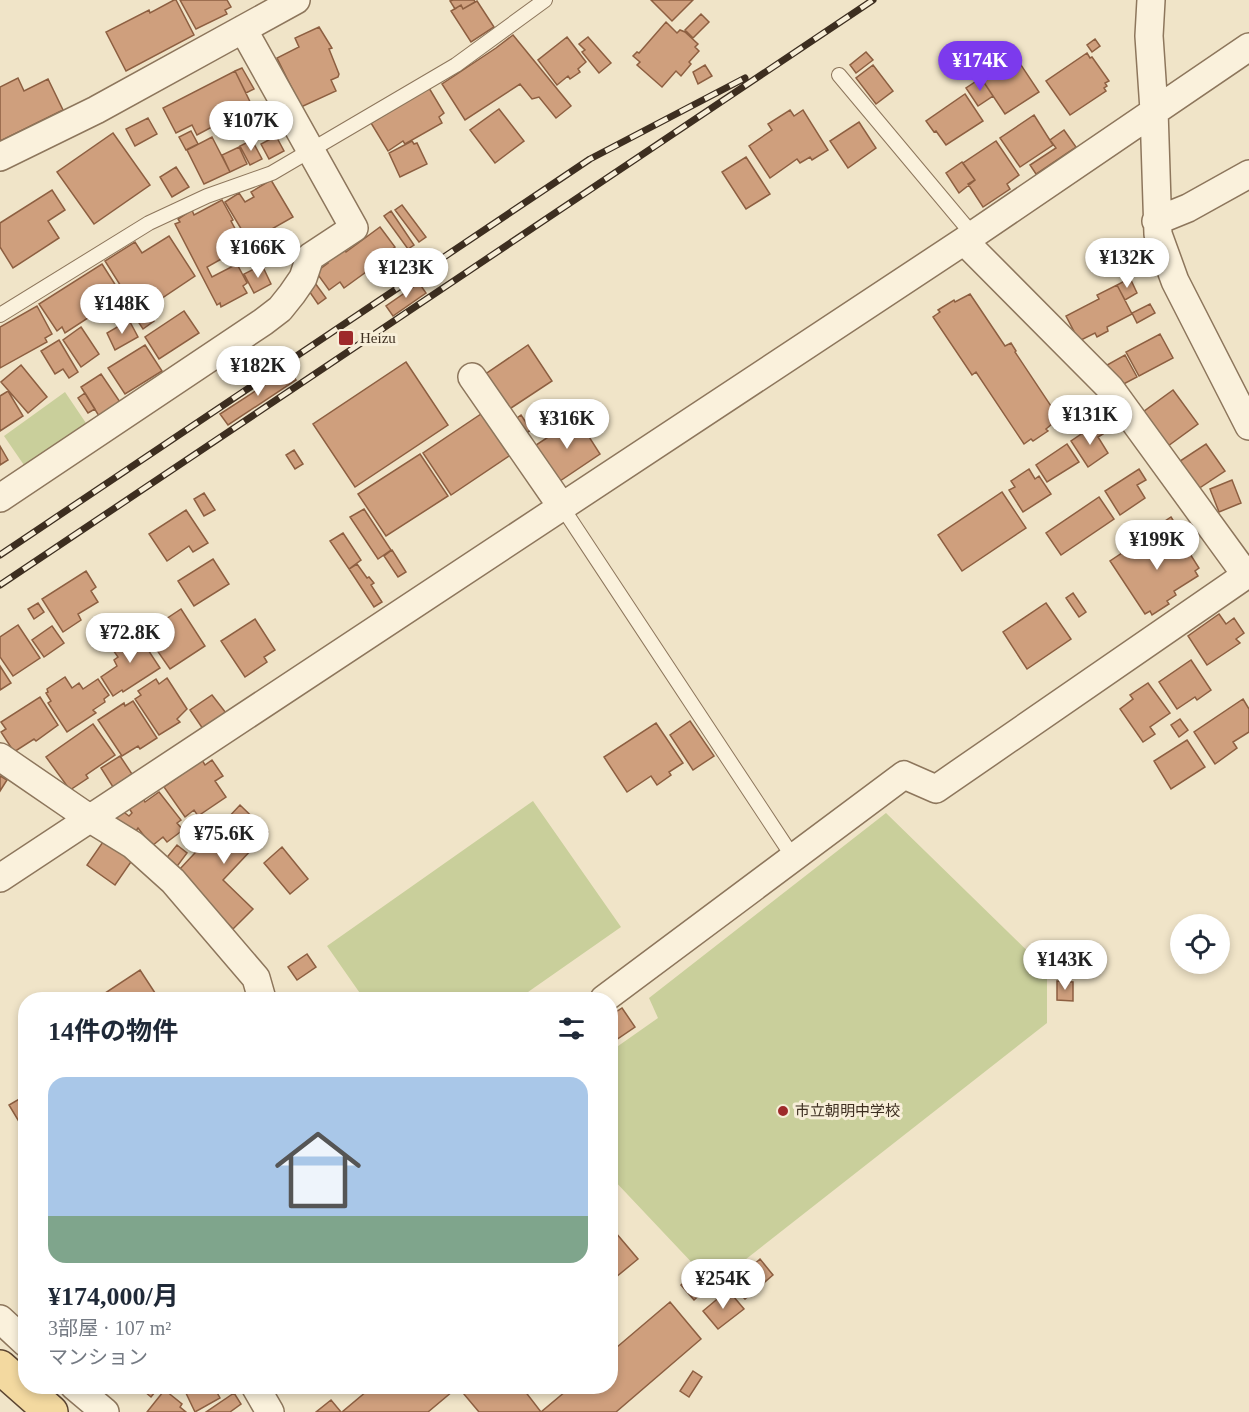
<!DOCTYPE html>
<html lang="ja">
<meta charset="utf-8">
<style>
:root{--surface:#fff;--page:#f6f6f7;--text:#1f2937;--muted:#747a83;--line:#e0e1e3;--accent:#7c3aed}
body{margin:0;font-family:"Times New Roman","Noto Sans JP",serif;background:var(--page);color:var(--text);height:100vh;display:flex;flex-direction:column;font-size:22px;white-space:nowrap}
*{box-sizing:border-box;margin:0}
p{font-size:20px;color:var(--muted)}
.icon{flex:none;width:33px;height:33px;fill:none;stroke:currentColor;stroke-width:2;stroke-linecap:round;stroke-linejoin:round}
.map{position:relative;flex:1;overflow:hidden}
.panel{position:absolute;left:18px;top:992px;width:600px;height:402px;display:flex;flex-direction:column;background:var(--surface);border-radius:24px;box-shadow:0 3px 9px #0003}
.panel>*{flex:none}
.tools{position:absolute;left:1170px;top:914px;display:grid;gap:12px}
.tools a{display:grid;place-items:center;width:60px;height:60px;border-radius:50%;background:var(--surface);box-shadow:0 3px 9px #0003;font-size:30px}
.price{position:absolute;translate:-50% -51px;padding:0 14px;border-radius:21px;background:#fff;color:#222;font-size:20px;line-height:39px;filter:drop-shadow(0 2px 3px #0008)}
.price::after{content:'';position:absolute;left:50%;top:36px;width:18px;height:14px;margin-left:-9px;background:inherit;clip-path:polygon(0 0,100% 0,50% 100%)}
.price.current{background:var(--accent);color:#fff}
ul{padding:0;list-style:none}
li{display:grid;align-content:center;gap:12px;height:318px;padding:0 30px}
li+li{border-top:2px solid var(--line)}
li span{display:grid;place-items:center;height:186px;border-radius:18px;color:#555}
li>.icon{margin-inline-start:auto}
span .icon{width:108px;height:108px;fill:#fffc;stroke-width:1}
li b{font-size:26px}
h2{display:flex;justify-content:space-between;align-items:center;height:72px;padding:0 30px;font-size:26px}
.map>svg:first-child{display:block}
</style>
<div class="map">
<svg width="1249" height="1412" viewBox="0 0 1249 1412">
<rect width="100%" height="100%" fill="#f0e4c8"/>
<path fill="#c9cf9b" d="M65,392L88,426L26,468L4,436Z
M533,801L621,927L518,999H364L327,946Z
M886,813L1047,970V1023L713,1285L611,1177V1051L658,1018L649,998Z"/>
<path fill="#cf9f7d" stroke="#8d5f41" stroke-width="1.5" d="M174,0H176L194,35L126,71L106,32L149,10L150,13Z
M180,0H227L231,7L225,10L227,14L196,29Z
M453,0H474L475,2L463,9L461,5L455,9L450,1Z
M651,0H693L672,21Z
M477,1L494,27L471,42L451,11L461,5L463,9Z
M701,14L709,22L693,38L685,30Z
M666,22L677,33L680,30L685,32L698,44L695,47L699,51L689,62L691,64L681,76L676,71L662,87L637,65L640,62L633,56L637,52L639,53Z
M319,27L332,48L329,49L339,74L338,77L331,80L336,91L301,107L277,58L299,47L295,38Z
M513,35L571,106L556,118L539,97L532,99L520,84L465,120L442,84L496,48Z
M567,37L586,62L578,69L580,72L570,79L568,76L557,85L538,60Z
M588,37L611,63L599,73L582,52L585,50L579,44Z
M1095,39L1100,46L1092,52L1087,45Z
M866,52L873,60L856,73L850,65Z
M1087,53L1090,58L1092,57L1109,81L1105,83L1107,86L1104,88L1106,91L1070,115L1046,81Z
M1015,56L1039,92L1005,114L981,78Z
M705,65L712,76L698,84L693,72Z
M873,65L893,91L876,104L856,78Z
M242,68L254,89L246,93L235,71Z
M235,71L255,112L226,127L223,121L197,135L192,125L176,133L163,108Z
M18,78L24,91L48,79L63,110L0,141V87Z
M981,78L993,96L978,106L966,88Z
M429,88L444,113L439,117L442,123L405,144L403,141L388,151L371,123Z
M965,94L983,121L946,145L936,131L934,132L926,121Z
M499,109L524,141L495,163L470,130Z
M790,110L794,116L803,110L828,150L812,160L810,157L800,163L797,159L770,178L749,146L772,130L768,124Z
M1034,115L1053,145L1020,167L1000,138Z
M148,118L157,134L135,146L126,129Z
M859,122L876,148L848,168L830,141Z
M1064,130L1076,147L1036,174L1030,165L1056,148L1050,140Z
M191,131L198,144L186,150L179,137Z
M113,133L150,185L94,224L57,172Z
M276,136L284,151L269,159L261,144Z
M212,137L230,172L204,184L187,150Z
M252,140L262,159L250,165L240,146Z
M412,141L414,144L417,143L427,164L400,177L389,153Z
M996,141L1019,175L1007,184L1010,189L983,207L968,184L975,180L963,163Z
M239,147L247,164L230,172L222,155Z
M746,157L770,194L746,209L722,172Z
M962,162L975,180L959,193L946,173Z
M176,167L189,187L172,197L160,177Z
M271,180L293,217L249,242L225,202L239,193L245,202L254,197L251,192Z
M52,190L65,210L48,221L59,238L13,268L0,247V223Z
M222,200L233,220L231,221L239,236L228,242L231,245L221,250L225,257L207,267L212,277L237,264L247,283L243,286L247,293L221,307L220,303L217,305L175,224L180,222L178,219L192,210L194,215Z
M402,205L426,237L419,242L395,210Z
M391,211L414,245L408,249L384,216Z
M380,227L395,247L377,260L386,273L381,277L373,267L344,288L340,282L329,290L316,272L328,263L325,258L342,246L346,252Z
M169,236L195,276L146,309L154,321L143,329L125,302L129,299L105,261L135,242L142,253Z
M102,264L125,300L101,315L96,307L91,310L94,314L65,333L62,327L57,331L39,304Z
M262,265L271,284L254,293L244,274Z
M1130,278L1137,293L1125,300L1117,285Z
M315,283L326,298L318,304L307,288Z
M419,283L426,293L393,316L386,306Z
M1117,285L1132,314L1107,327L1108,331L1097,337L1095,333L1079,341L1066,316L1099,299L1097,295Z
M970,294L1005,346L1011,343L1016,351L1015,352L1059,418L1046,429L1048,431L1033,441L1031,439L1024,444L976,372L972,375L933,317L940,312L938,310L954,300L955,302Z
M1150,304L1155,313L1137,323L1132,313Z
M37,306L52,334L45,338L47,342L0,368V327Z
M184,311L199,333L159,359L145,337Z
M129,320L138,337L115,350L107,333Z
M81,327L99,354L81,367L63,340Z
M1160,334L1173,358L1139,376L1126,352Z
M59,340L78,372L69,378L63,369L55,374L41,351Z
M145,345L162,371L125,394L108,368Z
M528,345L552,381L508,410L484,375Z
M1125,355L1137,377L1118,387L1107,365Z
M406,362L448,425L355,487L313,424Z
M21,365L47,397L28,413L1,382Z
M289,369L296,380L228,425L220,414Z
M101,374L120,402L99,416L81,387Z
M1173,390L1198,424L1168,446L1143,412Z
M8,391L23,416L0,431V396Z
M85,393L95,409L88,413L78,398Z
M484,412L512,454L451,495L423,453Z
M521,415L531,430L523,435L513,421Z
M577,418L600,454L557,483L533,447Z
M1096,424L1103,434L1098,437L1108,453L1088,467L1071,441Z
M1067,444L1079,462L1047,482L1036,465Z
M1206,444L1225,471L1189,495L1171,467Z
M0,446L8,460L0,465Z
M294,450L303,464L295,469L286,455Z
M420,454L448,496L386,536L358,494Z
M1029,469L1035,479L1039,476L1051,494L1023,512L1009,490L1015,487L1011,481Z
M1139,469L1146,480L1137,485L1145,498L1120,515L1105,491Z
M1232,480L1241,503L1219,512L1210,489Z
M1002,492L1026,528L962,571L938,535Z
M204,493L215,510L204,516L194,499Z
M1099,497L1114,519L1061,555L1046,533Z
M364,509L391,550L378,559L350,517Z
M186,510L208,543L193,552L189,546L167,561L149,534Z
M1171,517L1178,528L1164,538L1156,527Z
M1178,528L1189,544L1185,546L1199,568L1195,571L1198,576L1174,591L1176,595L1167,601L1169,604L1152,615L1150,611L1145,614L1110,561L1131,547L1137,557L1143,554L1139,549L1159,536L1161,539Z
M343,533L361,560L349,569L330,541Z
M392,550L406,572L398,577L384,556Z
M213,559L229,584L194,606L178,581Z
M357,564L367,578L369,577L374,583L371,585L382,602L374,607L349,569Z
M86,571L96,587L91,591L98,602L78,614L81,620L63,632L42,599Z
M1073,593L1086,612L1079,617L1066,598Z
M38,603L44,612L34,619L28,609Z
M1046,603L1071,639L1027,669L1003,632Z
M181,609L205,646L170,669L145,633Z
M1219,614L1226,624L1234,618L1244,633L1236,639L1240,643L1207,665L1188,636Z
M158,617L160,620L152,625L150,621Z
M255,619L275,650L264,657L267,662L245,677L221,641Z
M18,625L40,658L13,676L0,657V637Z
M52,626L64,643L44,657L32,640Z
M135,630L160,668L123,692L122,690L113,696L101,677L117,666L114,660L118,657L113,650L119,646L116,643Z
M1191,660L1211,690L1197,700L1195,697L1177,709L1159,682Z
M0,666L11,683L0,690Z
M65,677L72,688L79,683L83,689L98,679L109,695L104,699L105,702L93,710L96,713L67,732L48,703L51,701L46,693L48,692L47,689Z
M167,678L187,709L177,719L180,722L159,735L135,699L141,695L138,691L156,679L159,684Z
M1148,683L1170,713L1150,727L1155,734L1143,742L1120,709L1133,699L1130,695Z
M212,695L226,713L203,729L190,710Z
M40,697L58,725L36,741L34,739L14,752L1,732L6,729L1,722Z
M1243,699L1249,709V732L1233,742L1237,748L1215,764L1194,732Z
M133,701L157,738L140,749L138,746L122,756L98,720L124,703L125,706Z
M1180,719L1188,730L1179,737L1171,725Z
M690,721L714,756L693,770L670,735Z
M656,723L683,763L669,772L671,775L657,785L651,776L627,792L604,757Z
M93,724L115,755L86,775L88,778L70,790L46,757Z
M1187,740L1205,767L1171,789L1154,761Z
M120,756L132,774L113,787L101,768Z
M202,760L205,765L212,760L223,776L215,781L226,797L198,816L194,810L185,817L164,787Z
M0,776L7,780L0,791Z
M159,792L181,820L177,823L183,830L167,842L163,837L152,846L138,828L134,834L115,821L121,810L129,816L132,813L129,808L143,798L145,802Z
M240,805L268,832L223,880L253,909L233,929L178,871Z
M105,839L133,859L115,885L87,865Z
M177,845L187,853L175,869L164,861Z
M282,847L308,879L290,894L264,863Z
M307,954L316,967L297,980L288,967Z
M140,970L159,999H96Z
M1057,981L1073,982V1001L1057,1000Z
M622,1008L635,1027L610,1044V1016Z
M26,1095V1122L21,1125L9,1105Z
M610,1226L638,1259L610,1282Z
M760,1259L773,1275L745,1299L740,1294L748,1287L740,1277Z
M689,1278L702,1293L694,1300L681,1285Z
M728,1290L744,1309L718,1329L703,1311Z
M670,1302L701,1339L616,1412H541L572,1386H610V1353Z
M693,1371L702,1377L689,1397L680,1391Z
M150,1386H160L151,1397L145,1392Z
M193,1386H216L214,1387L220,1398L195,1412L185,1391Z
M361,1386H373L366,1392Z
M373,1386H459L428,1412H342Z
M521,1386L541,1412H479L458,1387Z
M166,1391L182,1404L180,1407L186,1412H147L163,1392L165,1393Z
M234,1393L241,1404L230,1412H206Z
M331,1400L341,1412H316Z"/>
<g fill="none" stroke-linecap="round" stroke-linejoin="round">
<defs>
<path id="lane" d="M839,75L973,235
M0,315L149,223L207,196L272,173L456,65L545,0
M562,507L793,857"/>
<path id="street" d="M1151,0L1149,36L1154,110L1158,234L1175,281L1249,426
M0,157L96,110L296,0
M1156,221L1188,208L1249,174
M472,377L562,507
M0,498L263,322L280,309L292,294L303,278L310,257L354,228L243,29
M0,757L89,818L133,845L173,881L256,978L262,999
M0,878L964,241L1249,47
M604,999L904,775L936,789L1246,575L1110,388L964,241
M0,1319L26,1343
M74,1386L105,1412
M255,1386L270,1412"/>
<path id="primary" d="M0,1367L51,1412"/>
</defs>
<use href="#lane" stroke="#8d765c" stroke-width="16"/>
<use href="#street" stroke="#8d765c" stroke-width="30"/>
<use href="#primary" stroke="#5b4430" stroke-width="36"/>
<use href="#lane" stroke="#faf1dc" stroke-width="14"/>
<use href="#street" stroke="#faf1dc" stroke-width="27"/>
<use href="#primary" stroke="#f3d9a0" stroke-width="33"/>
<defs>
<path id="rail" d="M0,555L590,159L745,78
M0,585L873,0"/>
</defs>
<use href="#rail" stroke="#3d2e20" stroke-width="7"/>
<use href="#rail" stroke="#f7eed8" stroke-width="4.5" stroke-dasharray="14" stroke-linecap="butt"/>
</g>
<g fill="#9e2a2b" stroke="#f7eed8" stroke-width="2">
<rect x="338" y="330" width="16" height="16" rx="3"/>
<circle cx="783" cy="1111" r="6"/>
</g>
<g text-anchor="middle" stroke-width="6" stroke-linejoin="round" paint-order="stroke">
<g font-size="15" fill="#3d2e20" stroke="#f7eed8" text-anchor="start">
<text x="360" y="343">Heizu</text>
<text x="795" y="1116">市立朝明中学校</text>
</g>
</g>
</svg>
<div class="tools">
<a><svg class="icon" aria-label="locate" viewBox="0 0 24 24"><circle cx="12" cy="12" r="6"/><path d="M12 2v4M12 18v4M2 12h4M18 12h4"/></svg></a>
</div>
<b class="price current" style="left:980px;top:92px">¥174K</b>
<b class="price" style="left:251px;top:152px">¥107K</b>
<b class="price" style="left:258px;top:279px">¥166K</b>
<b class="price" style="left:1127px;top:289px">¥132K</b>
<b class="price" style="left:406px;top:299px">¥123K</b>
<b class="price" style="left:122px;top:335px">¥148K</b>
<b class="price" style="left:258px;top:397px">¥182K</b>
<b class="price" style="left:1090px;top:446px">¥131K</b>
<b class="price" style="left:567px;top:450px">¥316K</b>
<b class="price" style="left:1157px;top:571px">¥199K</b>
<b class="price" style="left:130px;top:664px">¥72.8K</b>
<b class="price" style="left:224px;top:865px">¥75.6K</b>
<b class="price" style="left:1065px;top:991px">¥143K</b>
<b class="price" style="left:723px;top:1310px">¥254K</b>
<section class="panel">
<h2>14件の物件<svg class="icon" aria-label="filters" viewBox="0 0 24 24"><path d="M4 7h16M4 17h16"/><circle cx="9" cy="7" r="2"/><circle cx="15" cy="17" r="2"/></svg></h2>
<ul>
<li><span style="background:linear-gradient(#a9c7e8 75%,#7fa58c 0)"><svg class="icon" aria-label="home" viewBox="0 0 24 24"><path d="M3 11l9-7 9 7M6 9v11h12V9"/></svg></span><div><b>¥174,000/月</b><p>3部屋 · 107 m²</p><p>マンション</p></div></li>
</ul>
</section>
</div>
